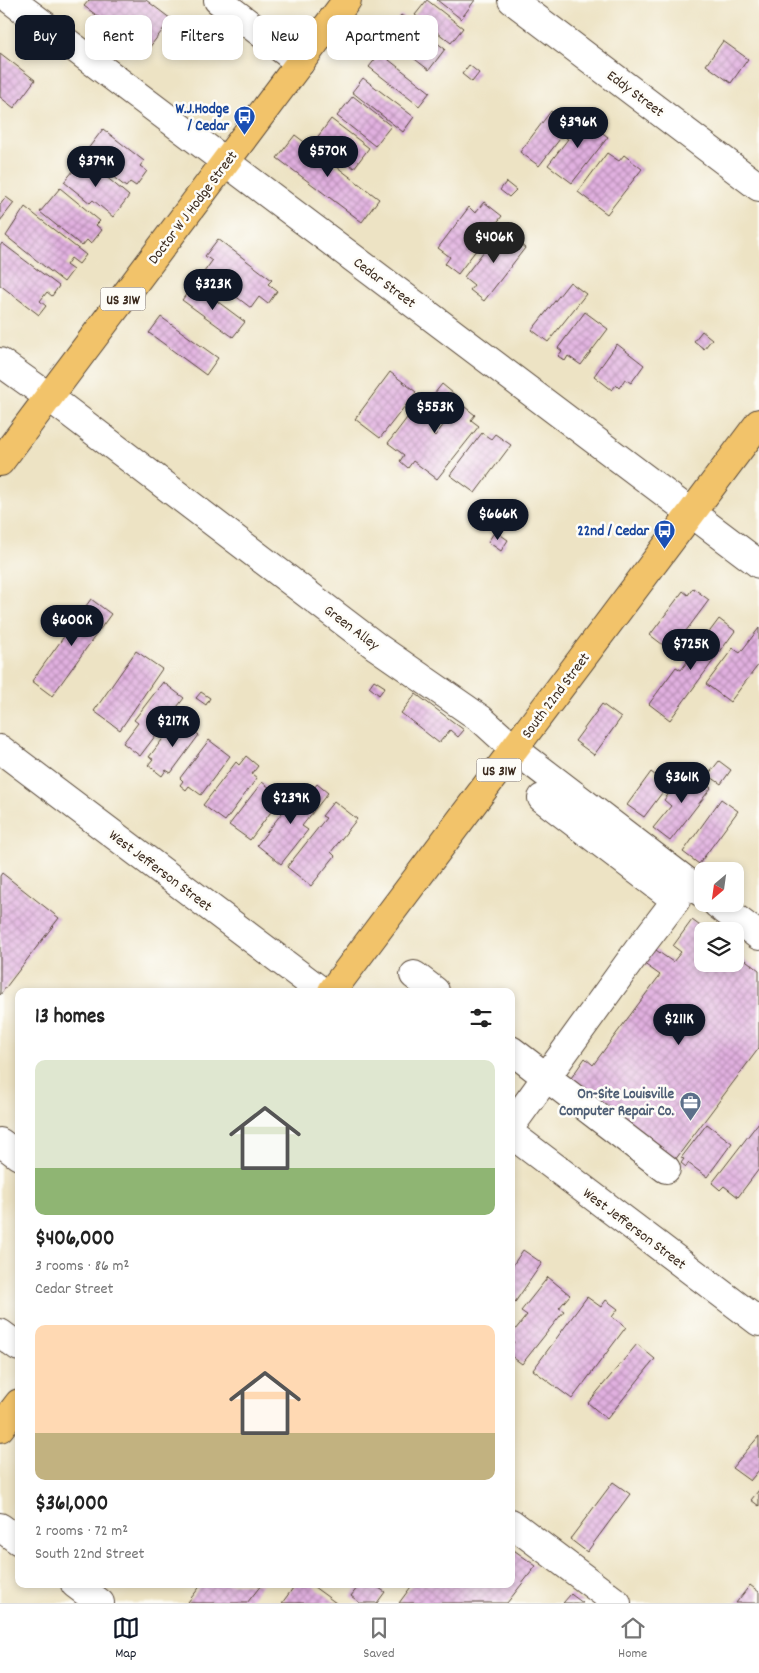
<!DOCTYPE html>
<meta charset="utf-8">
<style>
:root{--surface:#fff;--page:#f6f6f6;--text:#222;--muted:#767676;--line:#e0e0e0;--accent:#111827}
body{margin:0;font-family:Dekko,sans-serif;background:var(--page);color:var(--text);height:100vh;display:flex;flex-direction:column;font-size:19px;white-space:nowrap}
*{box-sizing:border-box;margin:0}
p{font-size:16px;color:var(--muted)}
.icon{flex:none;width:28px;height:28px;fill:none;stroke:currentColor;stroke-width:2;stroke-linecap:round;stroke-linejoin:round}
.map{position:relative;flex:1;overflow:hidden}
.panel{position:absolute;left:15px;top:988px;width:500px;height:600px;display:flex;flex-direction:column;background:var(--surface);border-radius:10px;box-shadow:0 2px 8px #0003}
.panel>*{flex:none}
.hud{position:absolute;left:15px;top:15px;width:500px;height:45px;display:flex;gap:10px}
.needle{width:32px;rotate:209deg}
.controls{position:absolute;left:694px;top:862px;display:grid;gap:10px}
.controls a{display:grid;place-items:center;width:50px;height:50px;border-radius:10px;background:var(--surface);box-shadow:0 2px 8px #0003;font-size:25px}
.price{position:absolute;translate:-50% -42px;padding:0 11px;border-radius:18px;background:var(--accent);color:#fff;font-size:16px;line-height:32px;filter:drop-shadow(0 1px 2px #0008)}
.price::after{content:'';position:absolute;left:50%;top:30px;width:15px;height:11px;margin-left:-8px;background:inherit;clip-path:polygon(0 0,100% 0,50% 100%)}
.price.active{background:#222;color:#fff}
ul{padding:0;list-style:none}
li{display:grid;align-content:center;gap:10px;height:265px;padding:0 20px}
li span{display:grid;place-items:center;height:155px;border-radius:10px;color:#555}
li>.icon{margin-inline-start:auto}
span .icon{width:90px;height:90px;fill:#fffc;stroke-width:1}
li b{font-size:21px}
h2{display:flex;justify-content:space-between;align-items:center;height:60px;padding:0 20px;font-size:21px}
.pill{padding:0 18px;border-radius:10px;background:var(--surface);box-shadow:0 2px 8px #0003;font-size:18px;line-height:45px}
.pill.active{background:var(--accent);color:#fff}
.dock{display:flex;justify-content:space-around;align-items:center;height:70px;border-top:1px solid var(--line);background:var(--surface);font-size:14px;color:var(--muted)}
.dock a{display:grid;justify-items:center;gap:2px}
.dock .active{color:var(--accent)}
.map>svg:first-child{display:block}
</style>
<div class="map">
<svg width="759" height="1603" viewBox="0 0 759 1603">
<defs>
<pattern id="building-cross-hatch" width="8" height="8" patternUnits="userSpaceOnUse" patternTransform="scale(1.25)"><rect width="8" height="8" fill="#e1b0e0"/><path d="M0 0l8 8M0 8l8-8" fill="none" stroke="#b88fb5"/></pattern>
</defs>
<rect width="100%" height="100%" fill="#fdfcf7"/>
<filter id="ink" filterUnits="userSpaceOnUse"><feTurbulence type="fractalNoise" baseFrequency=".02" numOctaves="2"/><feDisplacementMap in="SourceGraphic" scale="10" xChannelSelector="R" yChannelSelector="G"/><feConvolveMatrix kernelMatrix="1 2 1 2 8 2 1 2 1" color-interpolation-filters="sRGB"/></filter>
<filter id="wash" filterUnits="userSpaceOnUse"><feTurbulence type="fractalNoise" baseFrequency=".0096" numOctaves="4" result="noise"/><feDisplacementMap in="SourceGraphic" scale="20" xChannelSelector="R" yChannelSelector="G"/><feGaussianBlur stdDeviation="1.12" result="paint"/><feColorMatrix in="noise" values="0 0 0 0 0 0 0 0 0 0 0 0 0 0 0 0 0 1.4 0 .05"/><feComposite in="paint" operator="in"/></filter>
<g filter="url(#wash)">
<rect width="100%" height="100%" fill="#ede3c4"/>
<g id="blocks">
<path fill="url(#building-cross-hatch)" d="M89,0H146L171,19L146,52L84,6Z
M427,0L463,28L451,43L415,15Z
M437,0H475L461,19Z
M401,15L445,49L429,70L385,36Z
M723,41L748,59L731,83L706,65Z
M0,53L35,80L14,108L0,97Z
M380,53L430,92L419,106L369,67Z
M469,65L479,73L472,82L462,74Z
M363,78L414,117L403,132L352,92Z
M353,96L391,126L375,146L337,116Z
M551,111L570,126L539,166L520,152Z
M585,113L590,117L587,121L608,137L572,183L548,165L568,139L566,138Z
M331,119L369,148L354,168L316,139Z
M103,129L144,161L140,166L147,171L136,186L130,182L126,187L84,154Z
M295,135L379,199L362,222L277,158Z
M607,153L619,161L624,155L642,169L607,214L578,192Z
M84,158L129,196L113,217L93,200L90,203L64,182Z
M506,182L516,190L509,197L500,190Z
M60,188L100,221L96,225L102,230L91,244L87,240L82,246L40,212Z
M6,197L14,203L0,221V205Z
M484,202L502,216L458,274L445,264L450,257L438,248L469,207L475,213Z
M25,207L86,255L79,264L71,258L66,265L73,270L64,282L6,236Z
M501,229L525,248L484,301L470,290L474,285L464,277Z
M218,239L272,280L268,284L277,291L268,304L259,297L251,308L204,272L212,261L205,256Z
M2,243L59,286L52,296L47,292L40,301L46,306L39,315L0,285V246Z
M570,282L586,294L548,342L532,330Z
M194,284L245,322L233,337L182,300Z
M585,312L608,329L581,365L568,356L565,361L558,356L562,351L558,348Z
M161,317L218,358L206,375L149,333Z
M702,331L712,339L704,349L694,341Z
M617,344L644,365L631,383L625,379L619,388L616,385L612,390L594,376Z
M390,372L416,392L380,438L355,419Z
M442,384L459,398L432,433L435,436L460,403L475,415L471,420L479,426L437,479L413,461L408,468L400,461L404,455L388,443L410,414L415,418Z
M482,433L491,439L495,434L511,445L475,493L450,475Z
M495,531L508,540L501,551L488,542Z
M693,588L709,600L671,651L650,635L683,591L688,595Z
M91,599L111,614L52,696L32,681Z
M719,619L735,631L670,720L649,704L676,667L681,670Z
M759,628V664L730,702L706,684L733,648L740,653Z
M136,651L162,669L120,730L94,711Z
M374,680L385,687L379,695L369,687Z
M163,682L184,698L140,756L123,743L138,723L134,720Z
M201,692L210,698L206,705L196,698Z
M416,694L464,730L458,737L450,730L439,743L401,713Z
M602,704L621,718L594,755L575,741Z
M178,719L199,735L171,773L166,770L162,776L148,765L153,759L149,757Z
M209,740L230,756L201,795L189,786L186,790L180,785L183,781L180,778Z
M246,756L258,766L252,774L257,778L225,821L203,805L236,762L239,765Z
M719,761L731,770L721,784L708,775Z
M687,770L711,788L670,841L653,828L671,806L664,800Z
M651,772L668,785L644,817L627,805Z
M262,782L282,797L250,840L229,825Z
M317,784L328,793L302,826L308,830L281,864L257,845L299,791L307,797Z
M721,799L738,811L699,864L683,852Z
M334,801L357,819L331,852L335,856L311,886L287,867L326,818L322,816Z
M2,873L59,918L0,995V876Z
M692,920L707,931H702V964H735V952L759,970V1048L675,1160L569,1081L585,1058L593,1065L660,975L643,963L653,948L673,962L681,952L673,946Z
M759,1122V1169L738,1197L724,1186L720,1190L719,1189L712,1183Z
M707,1124L732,1143L707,1177L688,1163L686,1167L681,1163L684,1159L681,1158Z
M523,1250L542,1263L511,1308V1268Z
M548,1277L570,1295L559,1308L564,1311L522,1364L511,1356V1346L514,1342L511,1339V1335L527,1315L521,1311Z
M587,1297L601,1307L606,1300L618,1309L612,1317L626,1327L572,1399L533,1370Z
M637,1344L655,1359L607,1419L588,1403Z
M759,1436V1470L750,1481L732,1468Z
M613,1482L630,1494L587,1552L570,1539Z
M759,1490V1506L751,1500Z
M511,1548L536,1566L507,1603H399L413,1584H511Z
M202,1584H262L247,1603H189L188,1602Z
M296,1584H310L336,1603H282Z
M360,1584H373L385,1592L377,1603H360L351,1596Z
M750,1585L759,1592V1603H736Z
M571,1594L572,1595L583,1603H563Z"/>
</g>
</g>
<g filter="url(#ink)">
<use href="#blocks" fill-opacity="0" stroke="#564637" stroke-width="1"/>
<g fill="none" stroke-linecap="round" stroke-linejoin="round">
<defs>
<path id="minor" d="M11,0L759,564
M218,0L300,63
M512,0L759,187
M0,362L49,397L377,647L481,719L514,749L702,893
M0,749L321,991
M717,904L759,936
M414,975L435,991
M511,1050L666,1169
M511,1126L638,950L676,900L542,798
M511,1134L759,1322
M0,1142L19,1156
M0,1333L19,1347
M511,1523L617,1603
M0,1527L19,1541
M75,1584L100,1603"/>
<path id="major" d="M0,462L347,0
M332,991L759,423
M0,1428L19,1403"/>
</defs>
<use href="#minor" stroke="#564637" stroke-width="30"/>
<use href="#major" stroke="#564637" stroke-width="30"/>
<use href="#minor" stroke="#fff" stroke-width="28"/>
<use href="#major" stroke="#f2c36a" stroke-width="28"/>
</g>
</g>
<defs>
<symbol id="bus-pin" viewBox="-11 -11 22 30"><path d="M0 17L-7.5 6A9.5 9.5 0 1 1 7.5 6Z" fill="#1a4fb4" stroke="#fdfcf7"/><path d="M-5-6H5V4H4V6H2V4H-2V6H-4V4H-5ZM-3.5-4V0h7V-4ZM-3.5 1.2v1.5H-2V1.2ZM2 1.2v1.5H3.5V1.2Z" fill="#fff"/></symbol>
<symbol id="office-pin" viewBox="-11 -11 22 30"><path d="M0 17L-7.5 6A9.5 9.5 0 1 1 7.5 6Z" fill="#5c6f8a" stroke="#fdfcf7"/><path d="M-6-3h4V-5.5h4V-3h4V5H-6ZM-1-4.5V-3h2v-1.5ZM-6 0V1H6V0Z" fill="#fff"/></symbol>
</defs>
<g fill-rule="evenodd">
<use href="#bus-pin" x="232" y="104" width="25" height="34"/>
<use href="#bus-pin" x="652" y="518" width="25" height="34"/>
<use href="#office-pin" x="678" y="1090" width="25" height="34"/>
</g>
<g text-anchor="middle" stroke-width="5" stroke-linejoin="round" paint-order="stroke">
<g fill="#fdfcf7" stroke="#75695f" stroke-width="1">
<rect x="100.5" y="287.5" width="45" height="23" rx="4"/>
<rect x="476.5" y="758.5" width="45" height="23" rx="4"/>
</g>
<g font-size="14" font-weight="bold" fill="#3b2a1e">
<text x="123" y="304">US 31W</text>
<text x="499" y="775">US 31W</text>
</g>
<g font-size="15" fill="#3b2a1e" stroke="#fdfcf7">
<text transform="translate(636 93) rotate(37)" y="5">Eddy Street</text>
<text transform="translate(192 207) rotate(-53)" y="5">Doctor W J Hodge Street</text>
<text transform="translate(385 282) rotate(37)" y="5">Cedar Street</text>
<text transform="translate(352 627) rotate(37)" y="5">Green Alley</text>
<text transform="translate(555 695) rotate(-53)" y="5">South 22nd Street</text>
<text transform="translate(161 870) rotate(37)" y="5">West Jefferson Street</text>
<text transform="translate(635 1228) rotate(37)" y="5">West Jefferson Street</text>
</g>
<g font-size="15" font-weight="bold" fill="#164399" stroke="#fdfcf7" text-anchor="end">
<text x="229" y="113">W.J.Hodge<tspan x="229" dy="17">/ Cedar</tspan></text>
<text x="649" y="535">22nd / Cedar</text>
</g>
<g font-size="15" font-weight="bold" fill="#4e5e75" stroke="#fdfcf7" text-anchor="end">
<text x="674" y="1098">On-Site Louisville<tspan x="674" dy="17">Computer Repair Co.</tspan></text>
</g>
</g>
</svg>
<div class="controls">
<a><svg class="needle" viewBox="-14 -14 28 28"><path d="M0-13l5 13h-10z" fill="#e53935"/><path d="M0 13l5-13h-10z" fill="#767676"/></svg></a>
<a><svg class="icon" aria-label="layers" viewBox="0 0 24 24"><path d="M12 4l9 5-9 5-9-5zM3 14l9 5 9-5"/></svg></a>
</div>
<b class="price" style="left:578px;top:149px">$396K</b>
<b class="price" style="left:328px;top:178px">$570K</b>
<b class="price" style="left:96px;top:188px">$379K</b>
<b class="price active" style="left:494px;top:264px">$406K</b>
<b class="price" style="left:213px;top:311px">$323K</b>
<b class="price" style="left:435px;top:434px">$553K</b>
<b class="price" style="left:498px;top:541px">$666K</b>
<b class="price" style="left:72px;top:647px">$600K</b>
<b class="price" style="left:691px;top:671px">$725K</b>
<b class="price" style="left:173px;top:748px">$217K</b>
<b class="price" style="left:682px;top:804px">$361K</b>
<b class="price" style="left:291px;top:825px">$239K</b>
<b class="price" style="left:679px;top:1046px">$211K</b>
<div class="hud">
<a class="pill active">Buy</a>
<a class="pill">Rent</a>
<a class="pill">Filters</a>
<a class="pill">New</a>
<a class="pill">Apartment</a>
</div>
<section class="panel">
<h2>13 homes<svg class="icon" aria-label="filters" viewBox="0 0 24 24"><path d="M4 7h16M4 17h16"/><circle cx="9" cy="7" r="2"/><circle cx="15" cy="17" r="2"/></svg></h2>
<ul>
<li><span style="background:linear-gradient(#dfe7d0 70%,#8fb573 0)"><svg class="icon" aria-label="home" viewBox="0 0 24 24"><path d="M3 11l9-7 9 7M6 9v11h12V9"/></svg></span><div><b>$406,000</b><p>3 rooms · 86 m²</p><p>Cedar Street</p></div></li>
<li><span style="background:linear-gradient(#ffd9b3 70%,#c2b280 0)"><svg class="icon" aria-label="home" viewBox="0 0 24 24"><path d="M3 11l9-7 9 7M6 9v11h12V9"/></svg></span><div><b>$361,000</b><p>2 rooms · 72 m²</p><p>South 22nd Street</p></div></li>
</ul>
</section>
</div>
<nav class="dock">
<a class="active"><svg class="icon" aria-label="map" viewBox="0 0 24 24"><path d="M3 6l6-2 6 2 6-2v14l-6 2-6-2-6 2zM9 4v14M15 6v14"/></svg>Map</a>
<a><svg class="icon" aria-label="saved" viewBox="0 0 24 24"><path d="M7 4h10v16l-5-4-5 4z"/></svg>Saved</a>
<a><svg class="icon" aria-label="home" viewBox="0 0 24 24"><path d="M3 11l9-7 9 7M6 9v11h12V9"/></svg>Home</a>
</nav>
